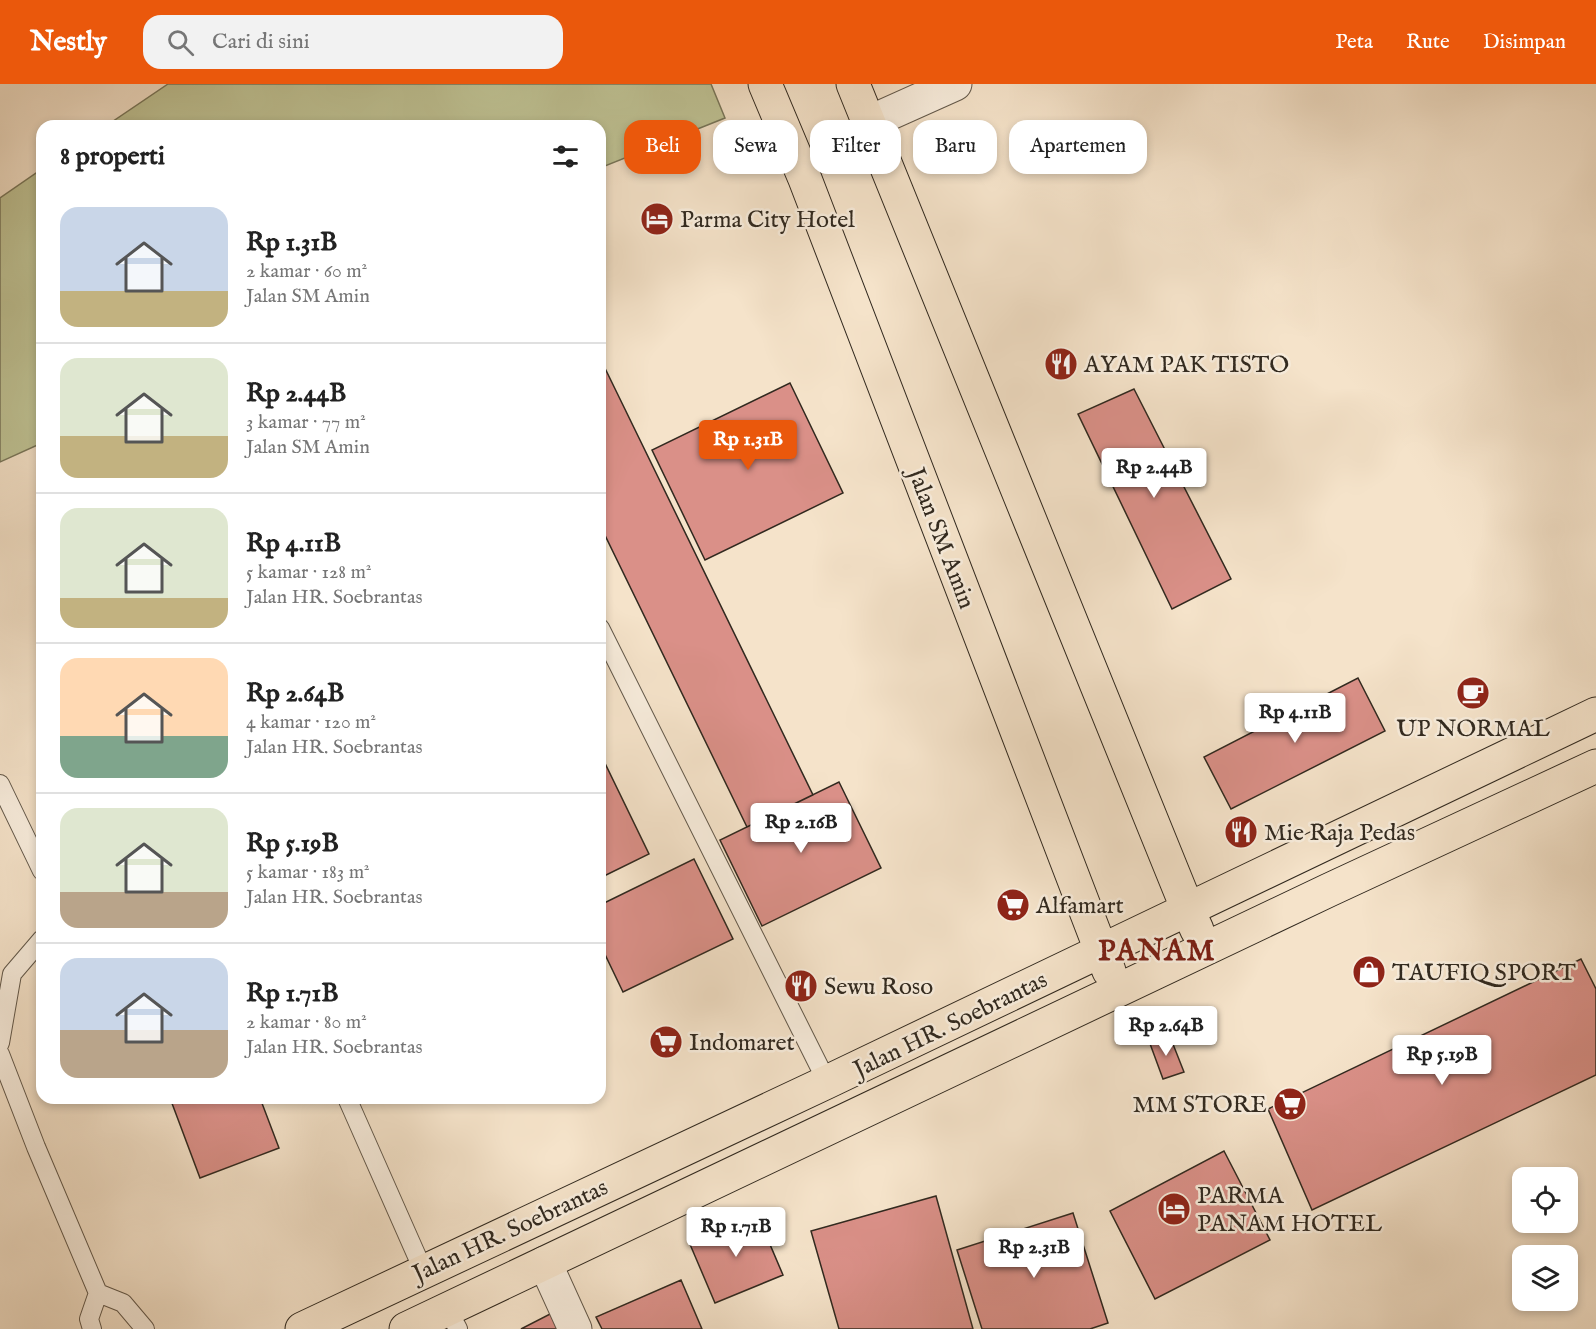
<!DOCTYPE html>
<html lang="id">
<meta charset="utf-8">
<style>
:root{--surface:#fff;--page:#f2f2f2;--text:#222;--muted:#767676;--line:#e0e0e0;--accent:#ea580c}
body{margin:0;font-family:"IM FELL English",serif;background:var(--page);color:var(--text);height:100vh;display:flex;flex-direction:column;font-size:22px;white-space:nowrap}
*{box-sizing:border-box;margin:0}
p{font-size:20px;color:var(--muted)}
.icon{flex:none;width:33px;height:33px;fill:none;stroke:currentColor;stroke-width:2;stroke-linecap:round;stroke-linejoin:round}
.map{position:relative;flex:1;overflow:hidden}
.sheet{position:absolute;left:36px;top:36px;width:570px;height:984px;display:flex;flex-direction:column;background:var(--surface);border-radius:18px;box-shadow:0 3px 9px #0003}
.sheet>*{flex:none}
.top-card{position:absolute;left:624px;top:36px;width:570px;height:54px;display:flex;gap:12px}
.buttons{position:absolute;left:1512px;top:1083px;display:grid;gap:12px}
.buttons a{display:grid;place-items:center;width:66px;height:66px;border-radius:12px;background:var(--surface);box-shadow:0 3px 9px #0003;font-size:30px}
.price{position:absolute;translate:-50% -51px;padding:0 14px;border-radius:6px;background:#fff;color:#222;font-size:20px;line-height:39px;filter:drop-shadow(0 2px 3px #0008)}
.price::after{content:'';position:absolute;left:50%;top:36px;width:18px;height:14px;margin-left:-9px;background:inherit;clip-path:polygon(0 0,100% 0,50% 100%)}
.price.active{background:var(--accent);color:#fff}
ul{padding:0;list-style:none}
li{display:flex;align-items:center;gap:18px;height:150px;padding:0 24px}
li+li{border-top:2px solid var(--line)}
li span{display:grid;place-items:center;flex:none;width:168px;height:120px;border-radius:18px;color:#555}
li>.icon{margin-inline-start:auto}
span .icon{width:72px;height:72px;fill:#fffc;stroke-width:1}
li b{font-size:26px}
h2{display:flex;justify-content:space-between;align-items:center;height:72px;padding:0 24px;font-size:26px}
.chip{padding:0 21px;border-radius:18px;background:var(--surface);box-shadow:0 3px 9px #0003;font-size:21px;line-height:54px}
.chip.active{background:var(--accent);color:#fff}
header{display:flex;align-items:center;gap:36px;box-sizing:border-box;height:84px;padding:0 30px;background:var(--accent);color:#fff}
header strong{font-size:28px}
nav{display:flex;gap:33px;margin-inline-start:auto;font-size:21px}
.search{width:420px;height:54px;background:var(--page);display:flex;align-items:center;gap:15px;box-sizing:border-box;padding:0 21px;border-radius:18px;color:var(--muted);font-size:22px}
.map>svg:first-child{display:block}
</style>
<header>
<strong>Nestly</strong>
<div class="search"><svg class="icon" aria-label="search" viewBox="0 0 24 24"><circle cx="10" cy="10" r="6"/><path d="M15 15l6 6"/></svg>Cari di sini</div>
<nav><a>Peta</a><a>Rute</a><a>Disimpan</a></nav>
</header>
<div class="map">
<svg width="1596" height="1245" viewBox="0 0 1596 1245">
<rect width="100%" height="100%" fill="#f5e3ca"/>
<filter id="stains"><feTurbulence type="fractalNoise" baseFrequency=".00333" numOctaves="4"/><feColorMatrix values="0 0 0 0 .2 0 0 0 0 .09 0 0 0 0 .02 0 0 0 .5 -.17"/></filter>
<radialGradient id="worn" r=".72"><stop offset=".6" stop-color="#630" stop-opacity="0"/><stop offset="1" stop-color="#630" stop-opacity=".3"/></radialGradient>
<path fill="#bfc395" stroke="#78765a" stroke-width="1.5" d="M168,0H711L725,34L600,84V42H106Z
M42,85V359L0,378V114Z"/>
<path fill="#da9088" stroke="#31291f" stroke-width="1.5" d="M600,274L813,711L747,743L600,441Z
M790,299L843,409L705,476L652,366Z
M1134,305L1231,495L1172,525L1078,330Z
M1358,594L1385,647L1231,725L1204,673Z
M600,669L649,770L600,794Z
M839,698L881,784L762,842L720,756Z
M694,775L733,855L623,908L600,860V821Z
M1581,875L1596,905V991L1312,1126L1268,1025Z
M1169,950L1184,988L1163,995L1149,957Z
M170,1014H260L279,1064L200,1094Z
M1224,1067L1270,1156L1155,1215L1110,1127Z
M936,1112L973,1245H839L811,1147Z
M1073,1129L1108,1239L1090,1245H982L957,1166Z
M757,1130L783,1191L715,1219L689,1158Z
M681,1196L702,1245H602L596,1233Z
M552,1229L560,1245H521Z"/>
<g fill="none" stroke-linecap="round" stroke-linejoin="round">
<defs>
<path id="lane" d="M600,544L827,998
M0,700L42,787
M0,959L12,890L42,855
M0,970L36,1063L98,1209L89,1235L92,1245
M347,1014L423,1186
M98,1209L123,1219L145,1245
M448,1226L458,1245"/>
<path id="street" d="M868,39L955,0
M545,1179L575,1245"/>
<path id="primary" d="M765,0L805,95L1109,887
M853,0L1188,826L1197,846
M302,1245L827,998L1596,630
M406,1245L1329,806L1596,682"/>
</defs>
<use href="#lane" stroke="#62584a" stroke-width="20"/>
<use href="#street" stroke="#62584a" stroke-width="35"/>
<use href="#primary" stroke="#31291f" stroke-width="35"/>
<use href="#lane" stroke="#f8eddd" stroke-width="18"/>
<use href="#street" stroke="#f8eddd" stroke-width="33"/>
<use href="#primary" stroke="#f5e3ca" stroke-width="33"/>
</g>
<defs>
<symbol id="hotel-disc" viewBox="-11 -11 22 22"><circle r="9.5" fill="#8f2418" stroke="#f8eddd"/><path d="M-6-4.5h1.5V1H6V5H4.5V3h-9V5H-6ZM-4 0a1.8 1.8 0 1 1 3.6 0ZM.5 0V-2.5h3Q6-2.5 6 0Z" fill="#fff"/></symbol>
<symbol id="restaurant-disc" viewBox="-11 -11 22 22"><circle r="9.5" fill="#8f2418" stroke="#f8eddd"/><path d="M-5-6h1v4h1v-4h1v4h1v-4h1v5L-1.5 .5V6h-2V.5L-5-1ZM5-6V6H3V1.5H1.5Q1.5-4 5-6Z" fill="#fff"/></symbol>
<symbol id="cafe-disc" viewBox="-11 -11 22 22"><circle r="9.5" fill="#8f2418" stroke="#f8eddd"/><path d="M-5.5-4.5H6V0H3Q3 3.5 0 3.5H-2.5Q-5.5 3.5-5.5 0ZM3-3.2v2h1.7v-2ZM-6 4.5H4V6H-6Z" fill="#fff"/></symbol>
<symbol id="supermarket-disc" viewBox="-11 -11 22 22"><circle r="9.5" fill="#8f2418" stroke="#f8eddd"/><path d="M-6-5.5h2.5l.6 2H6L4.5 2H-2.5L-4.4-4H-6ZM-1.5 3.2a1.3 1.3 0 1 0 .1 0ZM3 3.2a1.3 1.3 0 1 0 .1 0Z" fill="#fff"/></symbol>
<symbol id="shop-disc" viewBox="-11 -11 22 22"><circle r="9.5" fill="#8f2418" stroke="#f8eddd"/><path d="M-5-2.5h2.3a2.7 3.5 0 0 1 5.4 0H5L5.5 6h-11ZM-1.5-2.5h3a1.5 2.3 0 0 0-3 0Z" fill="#fff"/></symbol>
</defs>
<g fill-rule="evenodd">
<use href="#hotel-disc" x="638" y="116" width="38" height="38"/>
<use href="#restaurant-disc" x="1042" y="261" width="38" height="38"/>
<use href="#cafe-disc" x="1454" y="590" width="38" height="38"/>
<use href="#restaurant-disc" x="1222" y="729" width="38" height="38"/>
<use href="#supermarket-disc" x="994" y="802" width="38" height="38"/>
<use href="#shop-disc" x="1350" y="869" width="38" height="38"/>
<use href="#restaurant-disc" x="782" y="883" width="38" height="38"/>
<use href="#supermarket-disc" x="647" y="939" width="38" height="38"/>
<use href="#supermarket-disc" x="1271" y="1001" width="38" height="38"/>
<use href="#hotel-disc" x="1155" y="1106" width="38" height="38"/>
</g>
<g text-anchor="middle" stroke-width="5" stroke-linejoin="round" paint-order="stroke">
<g font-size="24" fill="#31291f" stroke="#f8eddd" text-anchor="start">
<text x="680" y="143">Parma City Hotel</text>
<text x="1084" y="288">AYAM PAK TISTO</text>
<text x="1473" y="652" text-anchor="middle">UP NORMAL</text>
<text x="1264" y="756">Mie Raja Pedas</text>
<text x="1036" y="829">Alfamart</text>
<text x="1392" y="896">TAUFIQ SPORT</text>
<text x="824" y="910">Sewu Roso</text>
<text x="689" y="966">Indomaret</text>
<text x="1267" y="1028" text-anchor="end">MM STORE</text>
<text x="1197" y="1119">PARMA<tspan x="1197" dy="28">PANAM HOTEL</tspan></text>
</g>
<g font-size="24" fill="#31291f" stroke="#f8eddd">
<text transform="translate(942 454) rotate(69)" y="8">Jalan SM Amin</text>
<text transform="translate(950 940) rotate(-26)" y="8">Jalan HR. Soebrantas</text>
<text transform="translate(510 1146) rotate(-25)" y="8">Jalan HR. Soebrantas</text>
</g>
<g font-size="30" font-weight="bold" letter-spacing="1.5" fill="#7a1f14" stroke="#f8eddd">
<text x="1157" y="876">PANAM</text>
</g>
</g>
<rect width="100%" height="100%" filter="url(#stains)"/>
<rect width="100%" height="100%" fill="url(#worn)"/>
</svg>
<div class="buttons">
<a><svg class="icon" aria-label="locate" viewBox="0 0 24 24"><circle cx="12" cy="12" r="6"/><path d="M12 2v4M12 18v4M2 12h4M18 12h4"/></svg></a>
<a><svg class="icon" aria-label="layers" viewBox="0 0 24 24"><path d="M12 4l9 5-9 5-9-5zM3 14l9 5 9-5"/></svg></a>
</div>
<b class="price active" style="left:748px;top:387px">Rp 1.31B</b>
<b class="price" style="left:1154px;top:415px">Rp 2.44B</b>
<b class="price" style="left:1295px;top:660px">Rp 4.11B</b>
<b class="price" style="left:801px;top:770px">Rp 2.16B</b>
<b class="price" style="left:1166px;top:973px">Rp 2.64B</b>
<b class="price" style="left:1442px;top:1002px">Rp 5.19B</b>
<b class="price" style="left:736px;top:1174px">Rp 1.71B</b>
<b class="price" style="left:1034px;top:1195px">Rp 2.31B</b>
<div class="top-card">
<a class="chip active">Beli</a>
<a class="chip">Sewa</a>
<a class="chip">Filter</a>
<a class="chip">Baru</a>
<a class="chip">Apartemen</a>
</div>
<section class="sheet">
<h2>8 properti<svg class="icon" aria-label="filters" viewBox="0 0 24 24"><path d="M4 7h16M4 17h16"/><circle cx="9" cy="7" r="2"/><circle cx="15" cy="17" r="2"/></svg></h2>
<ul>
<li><span style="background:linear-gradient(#c9d6e8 70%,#c2b280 0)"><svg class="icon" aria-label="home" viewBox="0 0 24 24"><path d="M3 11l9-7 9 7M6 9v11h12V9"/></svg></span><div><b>Rp 1.31B</b><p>2 kamar · 60 m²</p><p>Jalan SM Amin</p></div></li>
<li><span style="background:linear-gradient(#dfe7d0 65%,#c2b280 0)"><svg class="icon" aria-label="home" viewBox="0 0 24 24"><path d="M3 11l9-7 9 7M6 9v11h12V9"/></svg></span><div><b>Rp 2.44B</b><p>3 kamar · 77 m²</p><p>Jalan SM Amin</p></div></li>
<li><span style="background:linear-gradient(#dfe7d0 75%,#c2b280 0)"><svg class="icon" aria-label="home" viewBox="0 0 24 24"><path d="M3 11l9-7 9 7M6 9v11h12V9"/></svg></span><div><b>Rp 4.11B</b><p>5 kamar · 128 m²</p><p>Jalan HR. Soebrantas</p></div></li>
<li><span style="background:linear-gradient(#ffd9b3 65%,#7fa58c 0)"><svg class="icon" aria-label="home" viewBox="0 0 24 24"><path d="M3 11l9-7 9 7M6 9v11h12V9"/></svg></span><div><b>Rp 2.64B</b><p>4 kamar · 120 m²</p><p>Jalan HR. Soebrantas</p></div></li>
<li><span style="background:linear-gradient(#dfe7d0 70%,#b9a48a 0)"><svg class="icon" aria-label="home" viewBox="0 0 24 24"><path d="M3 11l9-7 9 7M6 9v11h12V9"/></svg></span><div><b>Rp 5.19B</b><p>5 kamar · 183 m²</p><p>Jalan HR. Soebrantas</p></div></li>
<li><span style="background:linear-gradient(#c9d6e8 60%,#b9a48a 0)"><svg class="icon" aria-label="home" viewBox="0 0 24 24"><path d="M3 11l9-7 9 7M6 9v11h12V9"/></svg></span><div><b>Rp 1.71B</b><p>2 kamar · 80 m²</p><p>Jalan HR. Soebrantas</p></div></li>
</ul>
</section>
</div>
